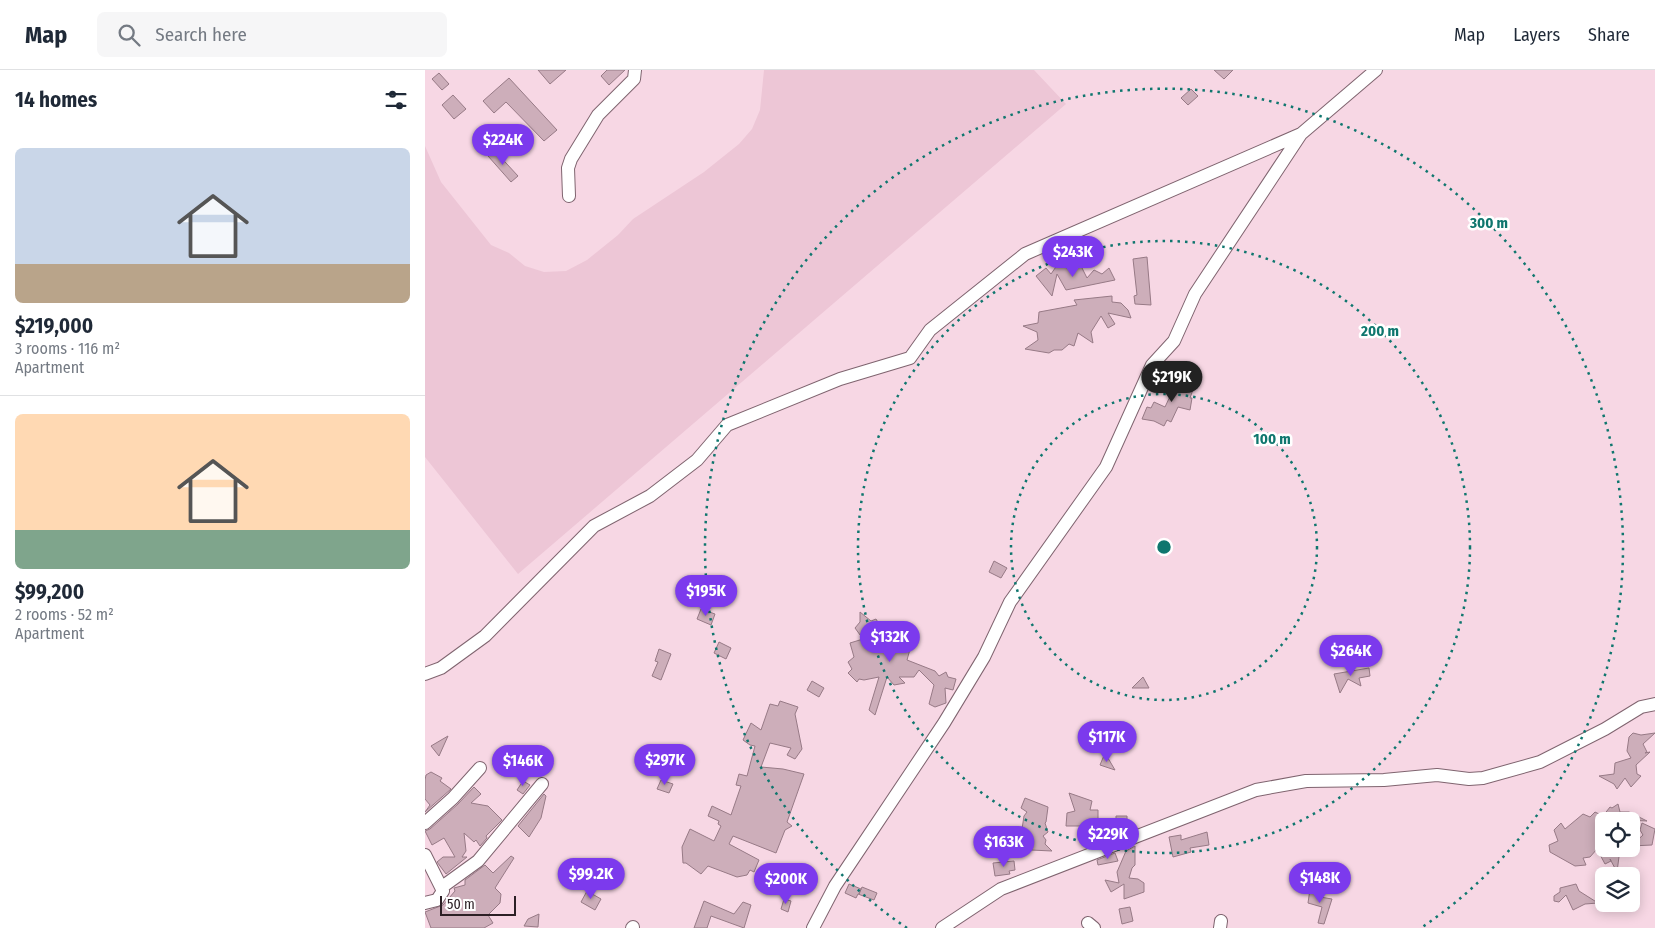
<!DOCTYPE html>
<meta charset="utf-8">
<style>
:root{--surface:#fff;--page:#f6f6f7;--text:#1f2937;--muted:#747a83;--line:#e0e1e3;--accent:#7c3aed}
body{margin:0;font-family:"Fira Sans Condensed",sans-serif;background:var(--page);color:var(--text);height:100vh;display:flex;flex-direction:column;font-size:19px;white-space:nowrap}
*{box-sizing:border-box;margin:0}
p{font-size:16px;color:var(--muted)}
.icon{flex:none;width:28px;height:28px;fill:none;stroke:currentColor;stroke-width:2;stroke-linecap:round;stroke-linejoin:round}
.map{position:relative;flex:1;overflow:hidden}
.sheet{display:flex;flex-direction:column;background:var(--surface);width:425px}
.sheet>*{flex:none}
.buttons{position:absolute;left:1170px;top:742px;display:grid;gap:10px}
.buttons a{display:grid;place-items:center;width:45px;height:45px;border-radius:8px;background:var(--surface);box-shadow:0 2px 12px #0003;font-size:25px}
.scale{position:absolute;left:15px;bottom:12px;width:76px;box-sizing:border-box;padding-left:5px;border:2px solid #2c2025;border-top:0;font-size:14px;line-height:18px;white-space:nowrap;color:#2c2025;-webkit-text-stroke:4px #fff;paint-order:stroke}
.price{position:absolute;translate:-50% -42px;padding:0 11px;border-radius:18px;background:var(--accent);color:#fff;font-size:16px;line-height:32px;filter:drop-shadow(0 1px 2px #0008)}
.price::after{content:'';position:absolute;left:50%;top:30px;width:15px;height:11px;margin-left:-8px;background:inherit;clip-path:polygon(0 0,100% 0,50% 100%)}
.price.active{background:#222;color:#fff}
ul{padding:0;list-style:none}
li{display:grid;align-content:center;gap:10px;height:265px;padding:0 15px}
li+li{border-top:1px solid var(--line)}
li span{display:grid;place-items:center;height:155px;border-radius:8px;color:#555}
li>.icon{margin-inline-start:auto}
span .icon{width:90px;height:90px;fill:#fffc;stroke-width:1}
li b{font-size:21px}
h2{display:flex;justify-content:space-between;align-items:center;height:60px;padding:0 15px;font-size:21px}
header{display:flex;align-items:center;gap:30px;box-sizing:border-box;height:70px;padding:0 25px;background:var(--surface);border-bottom:1px solid var(--line)}
header strong{font-size:24px}
nav{display:flex;gap:28px;margin-inline-start:auto;font-size:18px}
.search{width:350px;height:45px;background:var(--page);display:flex;align-items:center;gap:12px;box-sizing:border-box;padding:0 18px;border-radius:8px;color:var(--muted);font-size:19px}
main{display:flex;flex:1;min-height:0}
.map>svg:first-child{display:block}
</style>
<header>
<strong>Map</strong>
<div class="search"><svg class="icon" aria-label="search" viewBox="0 0 24 24"><circle cx="10" cy="10" r="6"/><path d="M15 15l6 6"/></svg>Search here</div>
<nav><a>Map</a><a>Layers</a><a>Share</a></nav>
</header>
<main>
<section class="sheet">
<h2>14 homes<svg class="icon" aria-label="filters" viewBox="0 0 24 24"><path d="M4 7h16M4 17h16"/><circle cx="9" cy="7" r="2"/><circle cx="15" cy="17" r="2"/></svg></h2>
<ul>
<li><span style="background:linear-gradient(#c9d6e8 75%,#b9a48a 0)"><svg class="icon" aria-label="home" viewBox="0 0 24 24"><path d="M3 11l9-7 9 7M6 9v11h12V9"/></svg></span><div><b>$219,000</b><p>3 rooms · 116 m²</p><p>Apartment</p></div></li>
<li><span style="background:linear-gradient(#ffd9b3 75%,#7fa58c 0)"><svg class="icon" aria-label="home" viewBox="0 0 24 24"><path d="M3 11l9-7 9 7M6 9v11h12V9"/></svg></span><div><b>$99,200</b><p>2 rooms · 52 m²</p><p>Apartment</p></div></li>
</ul>
</section>
<div class="map">
<svg width="1230" height="858" viewBox="0 0 1230 858">
<rect width="100%" height="100%" fill="#f7d7e4"/>
<path fill="#edc6d6" d="M339,0H609L641,34L93,504L0,387V76L16,112L66,175L84,183L100,196L119,202L141,201L162,190L193,165L208,149L279,102L314,74L327,59L335,40Z"/>
<path fill="#cdaeba" stroke="#977a86" d="M113,0H141L125,14Z
M182,0H200L184,15L176,6Z
M789,0H808L799,9Z
M14,3L24,14L17,20L7,9Z
M84,8L132,60L119,71L81,32L69,43L58,31Z
M766,19L773,26L763,35L756,28Z
M28,25L41,39L29,49L17,35Z
M69,80L93,106L86,112L63,86Z
M722,187L726,235L710,234L709,226L712,225L708,189Z
M635,191L638,197L648,199L654,192L662,208L669,200L677,204L684,198L690,210L641,220L632,204L627,226L611,206L621,198L626,204Z
M687,226V232L696,233L703,240L706,248L683,243L690,254L683,258L676,246L666,262L668,273L653,263L649,276L644,274L637,280H629L624,283L600,279L613,270L612,262L598,256L613,253L614,242L652,235L649,230Z
M750,308L770,314L765,328H767L765,340L753,337L746,352L742,350L739,356L729,351L717,349L722,337L726,338L729,332L740,337L748,320Z
M569,491L582,498L576,508L564,502Z
M276,539L290,544L286,555L272,549Z
M435,542L446,551L451,549L454,554L470,558L455,565L468,574L475,578L487,572L482,590L510,601L514,606L521,602L523,607L531,609L528,620L520,618L521,633L510,637L504,634L509,615L494,600L489,607H474L480,613L469,615L462,607L450,645L444,640L454,607L439,610L434,609L432,612L423,603L427,599L423,592L429,587L425,573L438,569L430,558L435,552Z
M294,572L306,578L301,589L289,583Z
M234,579L246,584L236,610L227,606L233,592L230,591Z
M944,598L945,606L934,608L936,616L923,609L915,623L909,604Z
M718,607L724,618H707Z
M387,611L399,618L394,627L382,620Z
M355,631L373,637L370,644L377,679L370,689L362,685L366,678L345,673L336,697L358,699L379,704L362,752L367,756L360,760L351,783L308,766L304,774L334,790L329,802L325,800L322,805L312,807L283,796L276,804L261,793H258L257,777L265,759L289,771L296,756L293,754L294,751L283,746L287,736L306,745L316,716L311,715L314,704L322,706L330,676L325,675L318,670L326,653L336,660L345,634L353,636Z
M1208,663L1216,665L1230,663L1218,674L1222,682L1220,683L1225,682L1211,695L1212,704L1216,706L1206,717L1200,708L1192,719L1189,714L1174,706L1189,704L1190,693L1206,688L1202,681L1204,667Z
M23,666L14,686L6,676Z
M680,683L690,700L675,695Z
M6,702L17,708L15,711L26,719L0,742L5,735L0,729V710L1,705Z
M236,710L248,714L244,723L232,719Z
M98,711L105,715L98,724L92,720Z
M49,717L56,724L46,733L63,736L77,750L61,766L62,768L55,776L51,770L49,772L39,763L41,781L37,787H42L21,804L12,792L18,787H30L19,768L7,775L0,761L5,759L33,734Z
M644,723L667,731L665,740H673V750H666V756H641L642,743L650,741Z
M119,724L121,726L116,748L104,767L93,756Z
M600,728L623,737L621,752L620,753L623,762L618,766L621,770L620,774L627,781L606,780L605,768L600,766L602,762L597,759L599,746L602,742L596,738Z
M1193,734L1195,742H1204L1222,751L1180,749L1173,757L1174,771L1178,773L1179,779H1195L1192,802L1185,789L1186,791L1180,794L1172,779L1165,787L1158,788L1161,795L1150,796L1125,782L1124,775L1133,771L1129,760L1136,753L1140,759L1158,744L1165,747L1170,742L1178,746L1185,737L1187,738Z
M691,746H702V760H691Z
M1217,753L1230,759L1227,775L1206,776L1218,765L1215,760Z
M782,762L784,775L765,778L766,782L748,787L744,767L756,765V770Z
M710,776V795L707,798L704,808L713,809L719,813V822L699,829V814L686,822L680,810L694,813L692,802L701,781Z
M690,783L693,791L673,795L672,790Z
M86,786L89,788L70,818L76,824L75,833L63,845L68,853L59,858H6L0,842L18,835L30,821L29,818L40,815V810L60,795L68,803Z
M589,791L590,800L584,801L585,804L570,806L568,793Z
M360,803H368V815H360Z
M424,814L436,819L434,824L437,817L452,823L449,830L433,824L431,828L420,823Z
M1151,814L1154,821L1173,833L1160,834L1148,840L1141,825L1134,832L1129,831V826L1135,822V818Z
M885,819L896,821L895,827L907,829L899,854L893,853L897,837L883,833Z
M162,821L176,829L170,840L156,832Z
M359,829L366,831L363,842L356,839Z
M279,831L309,844L318,832L326,835L319,858L286,846L282,858H269Z
M705,837L708,851L697,854L694,839Z
M114,844L113,857L99,856L103,849Z"/>
<g fill="none" stroke-linecap="round" stroke-linejoin="round">
<defs>
<path id="minor" d="M144,126L143,98L146,89L173,45L209,9L210,0
M0,604L16,598L60,566L169,456L225,426L272,390L302,355L415,309L485,288L505,260L600,184L876,64
M0,753L28,728L55,698
M0,785L18,821L12,830L0,833
M17,817L53,791L117,714
M663,853L669,858
M207,858L208,857
M388,858L410,816L519,653L559,587L585,532L681,397L727,295L749,271L770,224L876,64L951,0
M517,858L576,819L831,720L881,711L959,710L1012,705L1044,709L1058,708L1115,692L1180,659L1216,637L1230,634
M795,858L796,851"/>
</defs>
<use href="#minor" stroke="#7f646f" stroke-width="14"/>
<use href="#minor" stroke="#fff" stroke-width="12"/>
</g>
<g fill="none" stroke="#0f766e" stroke-width="2.5" stroke-dasharray="2.5 5">
<circle cx="739" cy="477" r="153"/>
<circle cx="739" cy="477" r="306"/>
<path d="M482 858A459 459 0 1 1 996 858"/>
</g>
<circle cx="739" cy="477" r="8" fill="#0f766e" stroke="#fff" stroke-width="2.5"/>
<g font-size="15" text-anchor="middle" font-weight="bold" fill="#0f766e" stroke="#fff" stroke-width="5" stroke-linejoin="round" paint-order="stroke">
<text x="1064" y="158">300 m</text>
<text x="955" y="266">200 m</text>
<text x="847" y="374">100 m</text>
</g>
</svg>
<div class="buttons">
<a><svg class="icon" aria-label="locate" viewBox="0 0 24 24"><circle cx="12" cy="12" r="6"/><path d="M12 2v4M12 18v4M2 12h4M18 12h4"/></svg></a>
<a><svg class="icon" aria-label="layers" viewBox="0 0 24 24"><path d="M12 4l9 5-9 5-9-5zM3 14l9 5 9-5"/></svg></a>
</div>
<div class="scale">50 m</div>
<b class="price" style="left:78px;top:96px">$224K</b>
<b class="price" style="left:648px;top:208px">$243K</b>
<b class="price active" style="left:747px;top:333px">$219K</b>
<b class="price" style="left:281px;top:547px">$195K</b>
<b class="price" style="left:465px;top:593px">$132K</b>
<b class="price" style="left:926px;top:607px">$264K</b>
<b class="price" style="left:682px;top:693px">$117K</b>
<b class="price" style="left:240px;top:716px">$297K</b>
<b class="price" style="left:98px;top:717px">$146K</b>
<b class="price" style="left:683px;top:790px">$229K</b>
<b class="price" style="left:579px;top:798px">$163K</b>
<b class="price" style="left:166px;top:830px">$99.2K</b>
<b class="price" style="left:895px;top:834px">$148K</b>
<b class="price" style="left:361px;top:835px">$200K</b>
</div>
</main>
